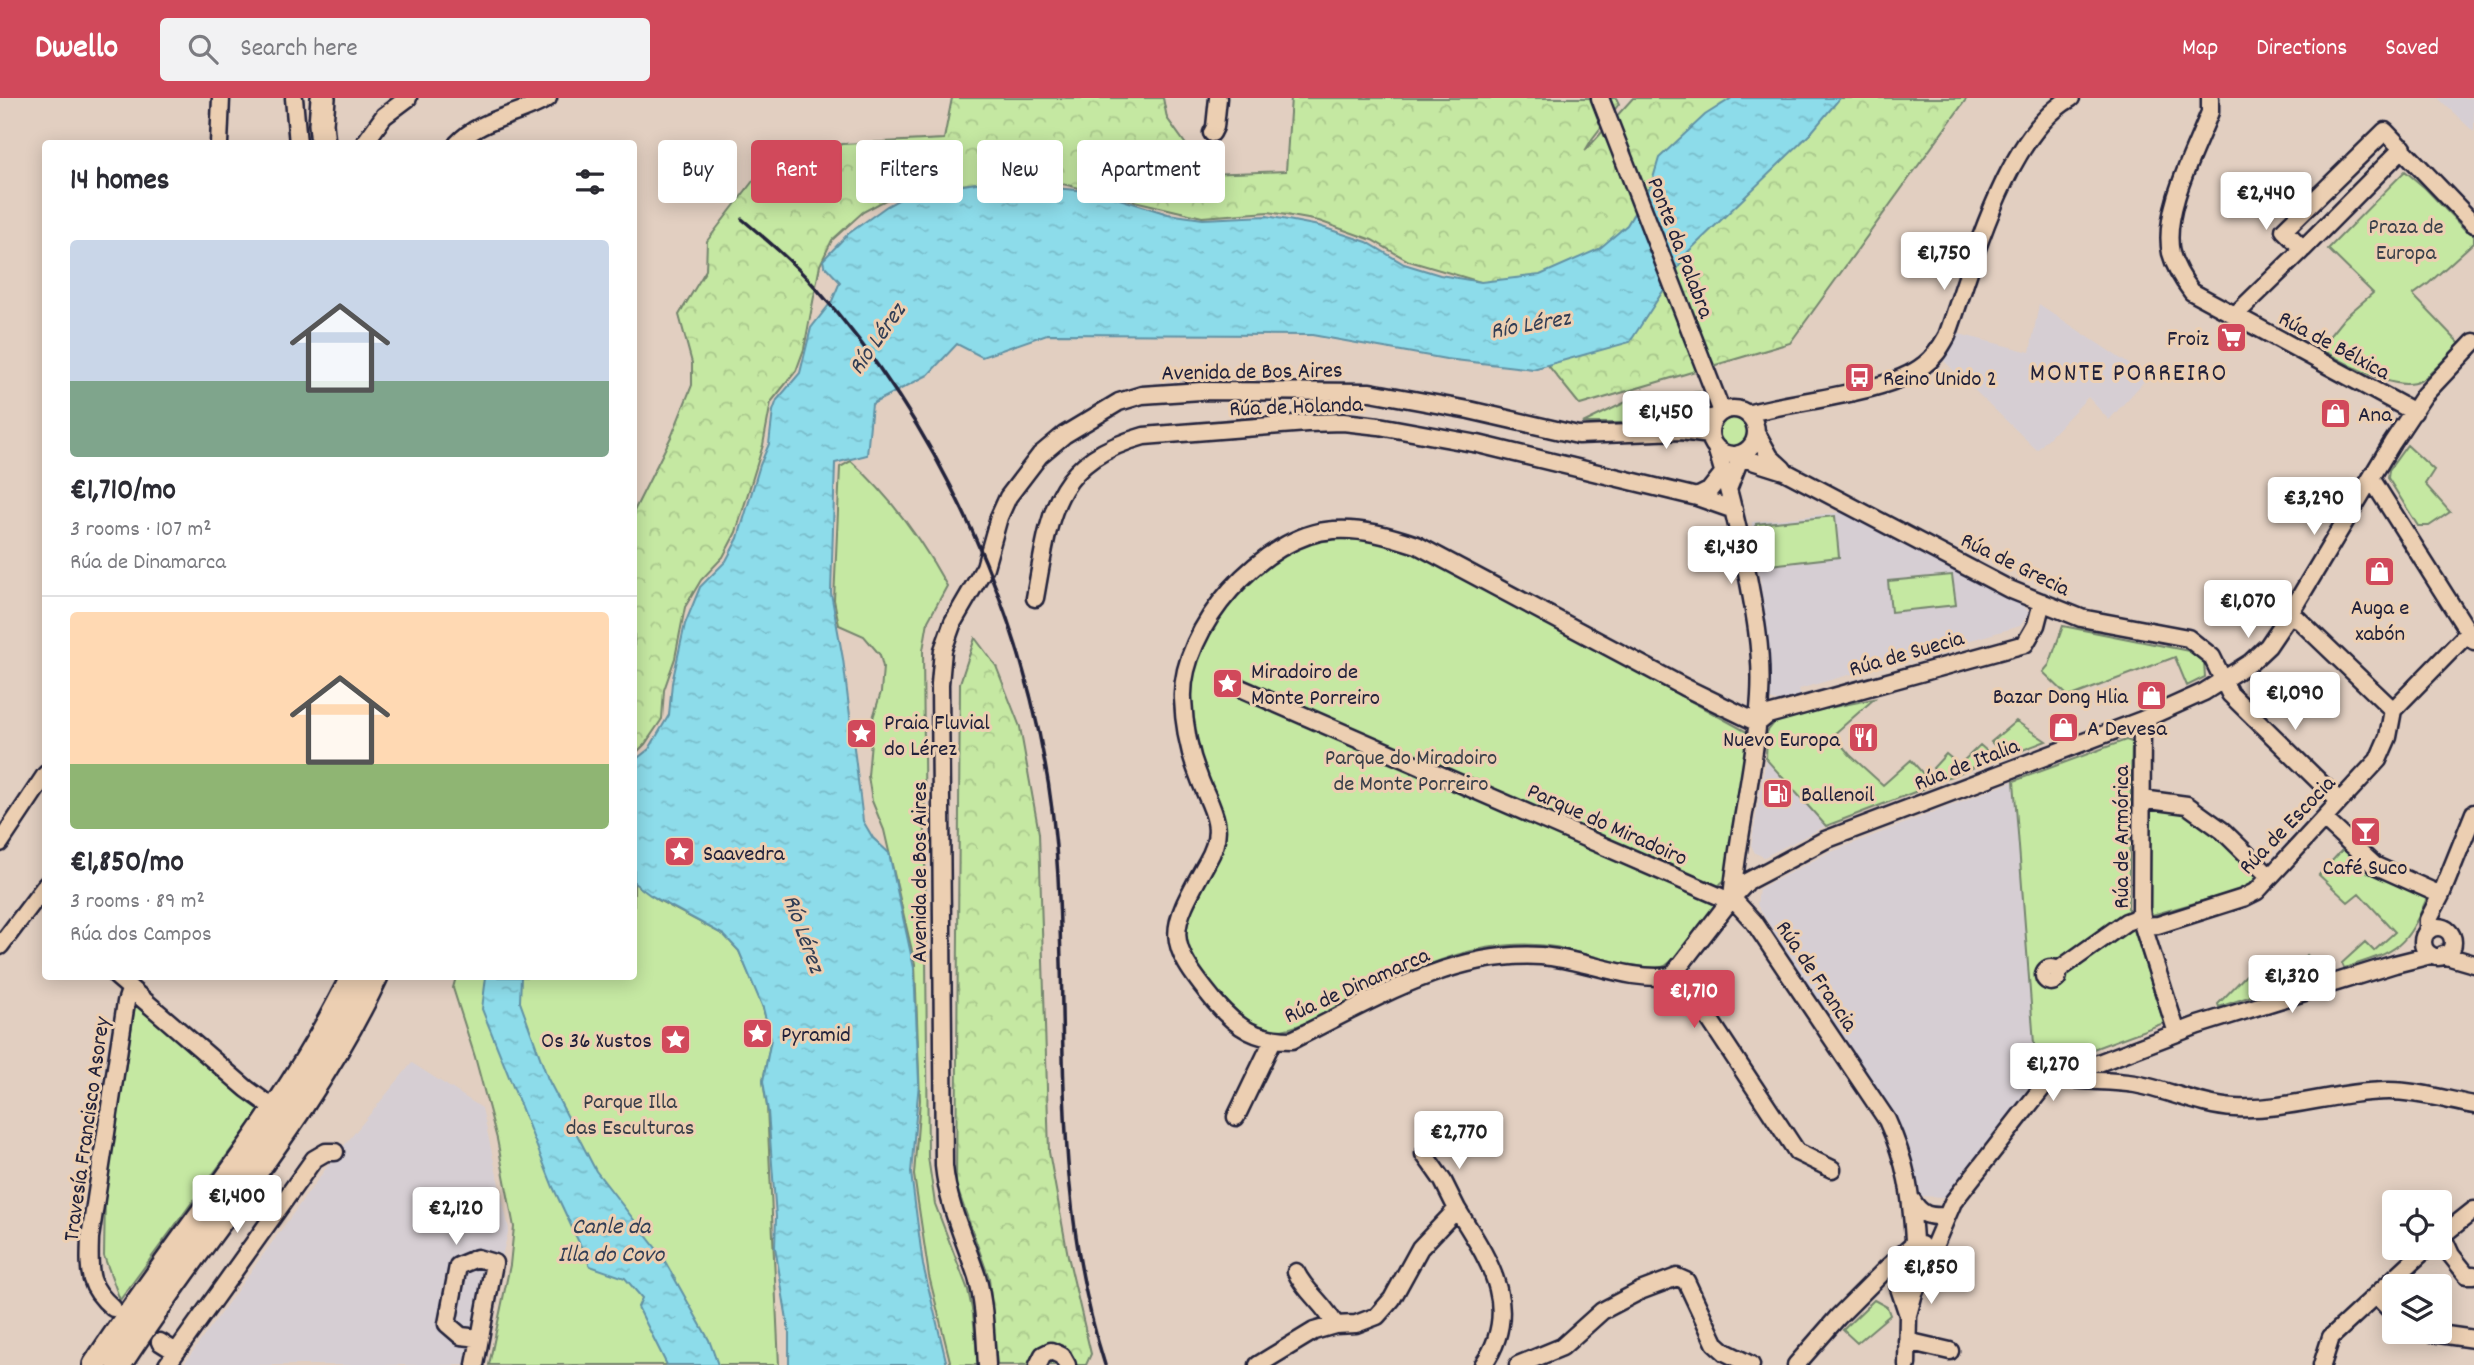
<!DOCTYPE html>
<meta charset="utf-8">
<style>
:root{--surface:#fff;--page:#f2f2f3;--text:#2b2b33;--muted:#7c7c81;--line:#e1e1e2;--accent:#d1495b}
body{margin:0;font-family:Dekko,sans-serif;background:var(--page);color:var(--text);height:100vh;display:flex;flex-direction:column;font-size:26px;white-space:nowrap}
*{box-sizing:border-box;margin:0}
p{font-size:23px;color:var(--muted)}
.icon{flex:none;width:38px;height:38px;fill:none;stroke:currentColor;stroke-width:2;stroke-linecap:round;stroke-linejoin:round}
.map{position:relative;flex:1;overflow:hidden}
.panel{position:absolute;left:42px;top:42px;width:595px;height:840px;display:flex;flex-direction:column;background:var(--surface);border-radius:7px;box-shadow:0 4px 18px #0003}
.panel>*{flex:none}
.top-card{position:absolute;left:658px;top:42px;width:665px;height:63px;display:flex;gap:14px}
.tools{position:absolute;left:2382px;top:1092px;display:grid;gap:14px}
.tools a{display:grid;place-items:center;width:70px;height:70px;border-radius:7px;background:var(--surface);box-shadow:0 4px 18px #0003;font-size:35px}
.price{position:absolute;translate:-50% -60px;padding:0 16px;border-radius:7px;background:#fff;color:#222;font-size:23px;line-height:46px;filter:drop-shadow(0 2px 4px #0008)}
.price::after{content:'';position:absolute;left:50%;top:42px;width:21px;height:16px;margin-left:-10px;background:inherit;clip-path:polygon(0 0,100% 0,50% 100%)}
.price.selected{background:var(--accent);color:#fff}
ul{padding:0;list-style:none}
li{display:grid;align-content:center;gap:14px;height:371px;padding:0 28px}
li+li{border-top:2px solid var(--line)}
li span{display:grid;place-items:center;height:217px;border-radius:7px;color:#555}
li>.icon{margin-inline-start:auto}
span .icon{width:126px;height:126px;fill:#fffc;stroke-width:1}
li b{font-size:30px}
h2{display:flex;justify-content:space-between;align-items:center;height:84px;padding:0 28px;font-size:30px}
.chip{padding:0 24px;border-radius:7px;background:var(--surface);box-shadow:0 4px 18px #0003;font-size:24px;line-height:63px}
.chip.selected{background:var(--accent);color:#fff}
header{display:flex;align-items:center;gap:42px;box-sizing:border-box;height:98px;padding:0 35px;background:var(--accent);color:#fff}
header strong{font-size:33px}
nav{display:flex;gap:38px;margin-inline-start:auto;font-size:24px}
.search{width:490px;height:63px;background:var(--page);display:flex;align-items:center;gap:18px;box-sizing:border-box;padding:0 24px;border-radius:7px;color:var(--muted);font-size:26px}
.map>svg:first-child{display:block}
</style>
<header>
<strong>Dwello</strong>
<div class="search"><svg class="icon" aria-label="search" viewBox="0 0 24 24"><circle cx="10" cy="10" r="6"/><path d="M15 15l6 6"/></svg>Search here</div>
<nav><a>Map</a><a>Directions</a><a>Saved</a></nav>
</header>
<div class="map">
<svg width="2474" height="1267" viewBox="0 0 2474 1267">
<defs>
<pattern id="forest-crowns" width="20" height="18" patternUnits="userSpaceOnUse" patternTransform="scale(1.75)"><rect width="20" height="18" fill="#c5e8a2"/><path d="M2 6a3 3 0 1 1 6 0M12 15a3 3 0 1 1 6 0" fill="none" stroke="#a9c78c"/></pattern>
<pattern id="water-ripples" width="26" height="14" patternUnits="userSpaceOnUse" patternTransform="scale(1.75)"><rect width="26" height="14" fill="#8ddcea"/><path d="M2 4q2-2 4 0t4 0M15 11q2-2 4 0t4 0" fill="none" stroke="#79bcca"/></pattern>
</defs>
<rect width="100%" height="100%" fill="#e2cfc1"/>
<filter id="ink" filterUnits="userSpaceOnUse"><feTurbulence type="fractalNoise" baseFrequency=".0143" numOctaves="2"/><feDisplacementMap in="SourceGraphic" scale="14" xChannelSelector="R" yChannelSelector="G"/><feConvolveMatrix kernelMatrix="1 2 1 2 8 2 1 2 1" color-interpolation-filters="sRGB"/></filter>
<g filter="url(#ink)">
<path fill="#d6ced3" d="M2438,0H2474V34Z
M2039,206L2148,279L2109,322L2088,299L2037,352L1944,263L1959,236L2030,254Z
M1844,414L2025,509L2029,515L2020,528L1799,591L1801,598L1780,604L1770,601L1769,551L1760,481L1751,448L1752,424Z
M1766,661L1826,728L1764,759L1755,755L1751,747Z
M2014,683L2037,982L1947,1099L1920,1098L1906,1048L1757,807L1759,791L1826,756Z
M412,965L482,1010L509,1131L474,1267H183L329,1066Z"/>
<path fill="#c5e8a2" stroke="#74856e" stroke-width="2" d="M2405,73L2425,90L2466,133L2469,131L2474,138V144L2428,186L2413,197L2460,246C2450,254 2430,278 2420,283C2394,296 2344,263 2319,251L2344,220L2373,195L2328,151Z
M1699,294V307L1691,314L1620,325H1583L1626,304Z
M1719 334a14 14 0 1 1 28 0a14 14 0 1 1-28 0Z
M2407,347L2434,372L2425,386L2450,414L2429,428H2418L2388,380L2389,372Z
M851,363C891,399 921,441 947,488L928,523L923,552L928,1059L935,1106L968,1192L973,1216L978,1267H951L929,1178L914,1077L920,1002L915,866L884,732L872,703L868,678L873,620L881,594L883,569L880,557L864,538L839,527L834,502L840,369Z
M1835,418L1839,459L1761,468L1756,426Z
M1358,438L1423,456L1747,634L1749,637L1727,781C1713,788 1717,799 1713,813C1711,820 1672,864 1665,868C1648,876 1577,853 1555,849C1533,845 1509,846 1486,850C1439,858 1396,881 1353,902C1334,911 1294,934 1274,932C1247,929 1228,905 1211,886C1205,878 1196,869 1192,861C1172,823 1205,780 1221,747L1196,649L1189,612L1190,579L1212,524L1255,475L1280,458L1311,445Z
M1952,477L1956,507L1891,514L1888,483Z
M2063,528L2189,553L2204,564L2205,579L2187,588L2175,559L2069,599L2043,574L2049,567Z
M1874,601L1833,637L1850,657L1883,687L1911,662L1933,687L1826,728L1766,661L1767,634L1778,620Z
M2016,623L2046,643L2007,658L1991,644Z
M2126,642L2132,644L2128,813L2164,925L2036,972L2014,683Z
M1980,647L1996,661L1943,681L1933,670L1946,656L1959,667Z
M2149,709L2186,714L2212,734L2259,777L2245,791L2152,817L2147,810Z
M2343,751L2364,771L2427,800C2405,852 2397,853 2344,870L2342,865L2365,844L2374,853L2395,834L2359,795L2348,804L2319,777Z
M634,784L658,802L724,837L739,853L762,906L771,941L763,983L767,1009L779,1267H489L510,1167L514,1129L497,1041L475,959L453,890L456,879L634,878Z
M2307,857L2323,876L2283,888L2280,885Z
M2251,872L2269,892L2219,909L2218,906Z
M135,907L261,1011L120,1202L104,1158L105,1098Z
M1913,1154L1921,1155L1923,1159L1916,1177L1910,1184L1897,1180V1171Z
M1874,1202L1887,1209L1890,1217L1857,1245L1843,1232Z"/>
<path fill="url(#forest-crowns)" stroke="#74856e" stroke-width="2" d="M952,0H1163L1167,20L1207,76L1286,73L1291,0H1616L1619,6L1592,41L1585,53L1633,0H1967L1790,245L1580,307L1481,184L1409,163L1372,142L1319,123L1269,114L1202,119L1050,83L929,88L895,97L863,114L832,142L820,167L804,251L796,273L771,304L763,347L736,434L723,459L701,482L685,509L675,560L664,592L662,621L645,646L634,657V413L672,337L692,287V265L679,217L706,172L707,143L756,79L842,46L944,41Z
M975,540L996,568L1020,629L1039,735L1049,1054L1068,1158L1091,1256L1086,1267H997L989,1180L956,1087L960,585Z"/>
<path fill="url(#water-ripples)" stroke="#6292a4" stroke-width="2" d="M1732,0H1840L1810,36L1689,153L1630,244L1533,271L1446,261L1312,237L1047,236L982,259L957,246L928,277L872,306L867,357L835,365L831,495L843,561L863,723L873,740L889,755L914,870L919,984L911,1075L923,1167L947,1267H789V1234L775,1149L776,1119L768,1013L763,983L771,941L763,910L739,853L724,837L650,797L634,785V663L649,651L669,617L672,585L685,526L700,489L726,463L738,440L760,367L769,346L773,313L777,302L800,275L811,230L832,203L840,184L824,167L823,162L848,136L887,108L909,96L982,84L1077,92L1113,99L1168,116L1203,121L1267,118L1319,128L1367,144L1404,166L1440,177L1481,184L1540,177L1599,151L1627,127L1651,87L1659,60L1705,17Z
M486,879H521L520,904L548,981L596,1073L662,1158L709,1242L718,1267H667L638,1209L642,1200L625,1180L590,1168L553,1089L482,911Z"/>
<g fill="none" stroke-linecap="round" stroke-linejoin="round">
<defs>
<path id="minor" d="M294,0L298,46
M1600,0L1722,314
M2210,0V14C2195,53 2162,113 2171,155C2175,170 2183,182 2192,194L2414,314
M1212,35L1215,29L1218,0
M219,46L221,0
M364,46L384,18L408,0
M457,46C480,20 520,18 548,0
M2403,50L2303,151L2284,132L2385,33L2474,126
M2234,218L2303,151
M1710 334a23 23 0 1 1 46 0a23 23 0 1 1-46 0Z
M1747,316C1794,302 1888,296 1924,267C1935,259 1941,249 1947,238C1972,170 2005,37 2071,0
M1671,327L1716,319
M1756,334L1770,359L1783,371
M1716,350C1728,386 1736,422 1744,459C1753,505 1763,551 1760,598C1756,666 1738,732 1732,800L1754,824L1887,1022C1907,1066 1911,1095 1914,1142L1912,1148
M2371,380L2474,543
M1729,389L1739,363V356L1746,361L1784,373L2009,491L2081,520L2188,540L2212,559L2230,596L2339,703
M1697,399L1709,393L1724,374
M1035,500C1050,418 1051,364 1144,338L1307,325L1343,324L1379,328L1478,346L1697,399L1734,412
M2289,517L2299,522L2393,612
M1238,589L1730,803
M2142,622L2141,811L2143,828L2177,935
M1758,625L1684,589L1417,447C1390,438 1362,430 1334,432C1263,436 1180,531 1183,601C1184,628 1189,654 1199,679C1204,694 1213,708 1216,724C1219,738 1214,752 1207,764C1169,833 1163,841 1215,904C1238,931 1257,942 1292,942C1369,904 1452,852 1541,858C1585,861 1628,884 1672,878L1732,800L1748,783L1769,772L1825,742L2142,622L2204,594L2251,564L2268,548L2289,517L2392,345L2424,297L2474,244
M1758,625L1768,617L2025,546L2036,527L2042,504
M2142,701L2187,707L2223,733L2269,778
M2324,721L2374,767L2441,797
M0,745L46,676
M2143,828L2158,827L2243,800L2257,793L2378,662L2388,639L2393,612L2469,534
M2423 844a15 15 0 1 1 30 0a15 15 0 1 1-30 0Z
M2428,833V822L2441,797L2474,715
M0,848L46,787
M2443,857L2474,866
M2044 877a7 7 0 1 1 14 0a7 7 0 1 1-14 0Z
M2057,873L2126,824L2142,818
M116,878L247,991L276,1012
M1672,878L1700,907L1797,1054L1832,1071
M2061,980C2086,984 2110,982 2135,986C2168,992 2201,1008 2235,1010C2287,1013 2337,993 2389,993C2417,993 2447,1002 2474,1007
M1236,1019L1273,942
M1424,1056L1443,1083L1457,1111
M1912,1102C1921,1118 1930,1119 1947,1118
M2442,1137L2451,1157L2467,1177H2474
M2440,1139L2474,1112
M1296,1174C1305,1194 1326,1207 1335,1227
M1899,1190L1908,1217L1907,1267
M2376,1197L2394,1216
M113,1210C87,1188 89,1173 90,1140L126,904L130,892
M1908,1217L1914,1195L1953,1104L2046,985L2198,927L2395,866L2431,857
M2425,1234L2474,1241
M1907,1243L1950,1253
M160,1244L176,1254
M167,1267L314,1061L326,1054H335
M475,1267L494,1165L477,1160L458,1168L447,1226L461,1238L480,1240
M987,1267C985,1238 985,1207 977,1179C965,1142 948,1108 944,1068L940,586L943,552L953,524L985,469L999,419L1008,399L1040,357L1064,337L1119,304L1142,297L1201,293L1370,294L1469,312L1578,337L1681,333L1710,337
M1038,1267L1043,1257L1051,1253L1062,1258L1067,1267
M1258,1267L1314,1233L1335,1227L1356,1226L1377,1218L1392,1201L1420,1150L1457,1111C1488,1161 1523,1210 1483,1267
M1518,1267L1562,1249L1602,1213L1640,1193L1677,1179L1686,1183L1715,1245L1725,1254L1751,1267
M1796,1267L1838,1219L1887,1170L1912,1148L1921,1147
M2322,1267L2331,1239L2427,1150"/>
<path id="highway" d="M323,46L321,26L323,0
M95,1267C180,1137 284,1019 353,878
M119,1267C203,1136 309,1020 376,878"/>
</defs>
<use href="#minor" stroke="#22223b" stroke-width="21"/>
<use href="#highway" stroke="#22223b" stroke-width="28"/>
<use href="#minor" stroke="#eccfb2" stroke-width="16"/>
<use href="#highway" stroke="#eccfb2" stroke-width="23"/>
<path stroke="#22223b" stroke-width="3.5" d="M742,121C767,142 793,164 815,189C956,347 1047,566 1058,778C1067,946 1053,1104 1105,1267"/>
</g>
</g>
<defs>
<symbol id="supermarket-square" viewBox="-11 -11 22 22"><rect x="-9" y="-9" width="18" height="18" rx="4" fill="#d1495b" stroke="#eccfb2"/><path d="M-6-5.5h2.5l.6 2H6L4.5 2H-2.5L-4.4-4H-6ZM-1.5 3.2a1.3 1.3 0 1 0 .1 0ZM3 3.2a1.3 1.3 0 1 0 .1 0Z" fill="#fff"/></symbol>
<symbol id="bus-square" viewBox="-11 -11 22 22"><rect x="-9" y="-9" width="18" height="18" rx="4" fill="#d1495b" stroke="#eccfb2"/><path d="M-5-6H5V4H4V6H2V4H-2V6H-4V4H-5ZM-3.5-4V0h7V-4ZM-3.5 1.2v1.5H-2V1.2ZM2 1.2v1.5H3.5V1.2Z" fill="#fff"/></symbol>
<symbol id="shop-square" viewBox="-11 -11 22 22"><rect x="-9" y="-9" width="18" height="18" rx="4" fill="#d1495b" stroke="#eccfb2"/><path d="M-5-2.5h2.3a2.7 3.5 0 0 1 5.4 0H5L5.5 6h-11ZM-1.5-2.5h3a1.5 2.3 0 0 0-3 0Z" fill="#fff"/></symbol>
<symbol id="sight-square" viewBox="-11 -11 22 22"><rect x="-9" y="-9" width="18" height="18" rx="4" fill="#d1495b" stroke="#eccfb2"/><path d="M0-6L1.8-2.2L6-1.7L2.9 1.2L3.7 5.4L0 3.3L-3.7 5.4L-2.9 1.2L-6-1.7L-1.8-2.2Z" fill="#fff"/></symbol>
<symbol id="restaurant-square" viewBox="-11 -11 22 22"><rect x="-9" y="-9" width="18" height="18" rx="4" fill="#d1495b" stroke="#eccfb2"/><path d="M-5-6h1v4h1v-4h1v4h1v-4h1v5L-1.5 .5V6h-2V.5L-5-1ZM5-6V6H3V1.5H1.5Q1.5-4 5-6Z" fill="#fff"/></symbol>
<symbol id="fuel-square" viewBox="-11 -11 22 22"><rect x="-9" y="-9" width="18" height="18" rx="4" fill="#d1495b" stroke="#eccfb2"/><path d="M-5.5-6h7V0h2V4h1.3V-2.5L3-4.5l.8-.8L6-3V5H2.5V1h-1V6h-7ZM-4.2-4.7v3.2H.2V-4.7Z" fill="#fff"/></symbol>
<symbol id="bar-square" viewBox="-11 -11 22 22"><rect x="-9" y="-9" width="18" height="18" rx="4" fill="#d1495b" stroke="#eccfb2"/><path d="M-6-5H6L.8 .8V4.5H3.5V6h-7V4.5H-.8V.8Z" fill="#fff"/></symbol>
</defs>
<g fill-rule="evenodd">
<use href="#supermarket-square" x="2214" y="222" width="35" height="35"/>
<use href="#bus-square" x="1842" y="262" width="35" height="35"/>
<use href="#shop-square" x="2318" y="298" width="35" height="35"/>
<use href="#shop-square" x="2362" y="456" width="35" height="35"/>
<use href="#sight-square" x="1210" y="568" width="35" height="35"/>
<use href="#shop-square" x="2134" y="580" width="35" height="35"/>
<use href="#shop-square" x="2046" y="612" width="35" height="35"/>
<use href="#sight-square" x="844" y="618" width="35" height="35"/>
<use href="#restaurant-square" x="1846" y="622" width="35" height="35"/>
<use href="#fuel-square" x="1760" y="678" width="35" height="35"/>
<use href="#bar-square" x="2348" y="716" width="35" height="35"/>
<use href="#sight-square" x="662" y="736" width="35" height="35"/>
<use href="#sight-square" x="740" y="918" width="35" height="35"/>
<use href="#sight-square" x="658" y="924" width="35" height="35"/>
</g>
<g text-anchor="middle" stroke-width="6" stroke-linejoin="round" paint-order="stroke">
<g font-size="23" fill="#3a404a" stroke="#eccfb2">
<text x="2406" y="135">Praza de<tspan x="2406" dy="26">Europa</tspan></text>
<text x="1411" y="666">Parque do Miradoiro<tspan x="1411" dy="26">de Monte Porreiro</tspan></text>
<text x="630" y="1010">Parque Illa<tspan x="630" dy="26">das Esculturas</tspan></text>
</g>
<g font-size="23" fill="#22223b" stroke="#eccfb2">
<text transform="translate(1682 149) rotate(69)" y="8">Ponte da Palabra</text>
<text transform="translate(2335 246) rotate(28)" y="8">Rúa de Bélxica</text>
<text transform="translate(1252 272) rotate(-1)" y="8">Avenida de Bos Aires</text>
<text transform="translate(1296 307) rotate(-2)" y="8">Rúa de Holanda</text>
<text transform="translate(2016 465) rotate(26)" y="8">Rúa de Grecia</text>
<text transform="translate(1906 554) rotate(-16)" y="8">Rúa de Suecia</text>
<text transform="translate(1966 665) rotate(-21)" y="8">Rúa de Italia</text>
<text transform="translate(1608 725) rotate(24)" y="8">Parque do Miradoiro</text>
<text transform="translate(2286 726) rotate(-46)" y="8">Rúa de Escocia</text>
<text transform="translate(2120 739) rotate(-90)" y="8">Rúa de Armórica</text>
<text transform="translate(918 774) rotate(-90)" y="8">Avenida de Bos Aires</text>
<text transform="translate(1818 877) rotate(56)" y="8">Rúa de Francia</text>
<text transform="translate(1356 886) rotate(-24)" y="8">Rúa de Dinamarca</text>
<text transform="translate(85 1031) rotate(-82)" y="8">Travesía Francisco Asorey</text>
</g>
<g font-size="23" fill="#22223b" stroke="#eccfb2" text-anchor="start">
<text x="2209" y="247" text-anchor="end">Froiz</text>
<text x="1883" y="287">Reino Unido 2</text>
<text x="2358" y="323">Ana</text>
<text x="2380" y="516" text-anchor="middle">Auga e<tspan x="2380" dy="26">xabón</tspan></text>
<text x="1251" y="580">Miradoiro de<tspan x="1251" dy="26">Monte Porreiro</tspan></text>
<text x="2128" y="605" text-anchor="end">Bazar Dong Hlia</text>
<text x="884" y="631">Praia Fluvial<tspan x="884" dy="26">do Lérez</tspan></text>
<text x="2087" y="637">A Devesa</text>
<text x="1840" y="648" text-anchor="end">Nuevo Europa</text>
<text x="1801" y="703">Ballenoil</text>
<text x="703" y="762">Saavedra</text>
<text x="2365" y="776" text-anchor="middle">Café Suco</text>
<text x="781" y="943">Pyramid</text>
<text x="652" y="949" text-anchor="end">Os 36 Xustos</text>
</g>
<g font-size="24" font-style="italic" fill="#323e55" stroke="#eccfb2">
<text transform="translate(1530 225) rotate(-10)" y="8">Río Lérez</text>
<text transform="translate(876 240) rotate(-55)" y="8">Río Lérez</text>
<text transform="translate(805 835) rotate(70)" y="8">Río Lérez</text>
<text x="611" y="1135">Canle da<tspan x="611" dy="28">Illa do Covo</tspan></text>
</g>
<g font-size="26" letter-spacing="2" fill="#22223b" stroke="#eccfb2">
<text x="2129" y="282">MONTE PORREIRO</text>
</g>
</g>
</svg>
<div class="tools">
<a><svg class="icon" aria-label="locate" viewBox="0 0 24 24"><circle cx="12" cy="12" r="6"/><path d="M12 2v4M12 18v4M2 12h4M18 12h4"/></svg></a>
<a><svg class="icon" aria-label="layers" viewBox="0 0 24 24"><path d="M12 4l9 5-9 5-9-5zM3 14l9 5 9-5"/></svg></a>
</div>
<b class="price" style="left:2266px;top:134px">€2,440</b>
<b class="price" style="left:1944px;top:194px">€1,750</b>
<b class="price" style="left:1666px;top:353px">€1,450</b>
<b class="price" style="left:2314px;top:439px">€3,290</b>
<b class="price" style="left:1731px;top:488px">€1,430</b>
<b class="price" style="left:2248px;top:542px">€1,070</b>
<b class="price" style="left:2295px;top:634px">€1,090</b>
<b class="price" style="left:2292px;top:917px">€1,320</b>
<b class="price selected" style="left:1694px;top:932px">€1,710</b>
<b class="price" style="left:2053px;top:1005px">€1,270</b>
<b class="price" style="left:1459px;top:1073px">€2,770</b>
<b class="price" style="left:237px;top:1137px">€1,400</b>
<b class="price" style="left:456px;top:1149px">€2,120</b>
<b class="price" style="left:1931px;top:1208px">€1,850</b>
<div class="top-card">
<a class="chip">Buy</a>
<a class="chip selected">Rent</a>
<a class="chip">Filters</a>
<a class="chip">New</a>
<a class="chip">Apartment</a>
</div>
<section class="panel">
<h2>14 homes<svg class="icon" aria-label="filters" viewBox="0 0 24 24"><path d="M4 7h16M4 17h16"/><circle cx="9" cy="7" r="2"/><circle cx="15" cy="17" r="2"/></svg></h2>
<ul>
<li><span style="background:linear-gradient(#c9d6e8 65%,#7fa58c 0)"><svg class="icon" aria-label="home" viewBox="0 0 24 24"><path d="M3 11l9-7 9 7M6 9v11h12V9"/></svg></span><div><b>€1,710/mo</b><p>3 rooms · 107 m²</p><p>Rúa de Dinamarca</p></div></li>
<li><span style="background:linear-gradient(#ffd9b3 70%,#8fb573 0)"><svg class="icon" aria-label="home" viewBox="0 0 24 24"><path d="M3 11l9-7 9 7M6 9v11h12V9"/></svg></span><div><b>€1,850/mo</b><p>3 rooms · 89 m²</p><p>Rúa dos Campos</p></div></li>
</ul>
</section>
</div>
